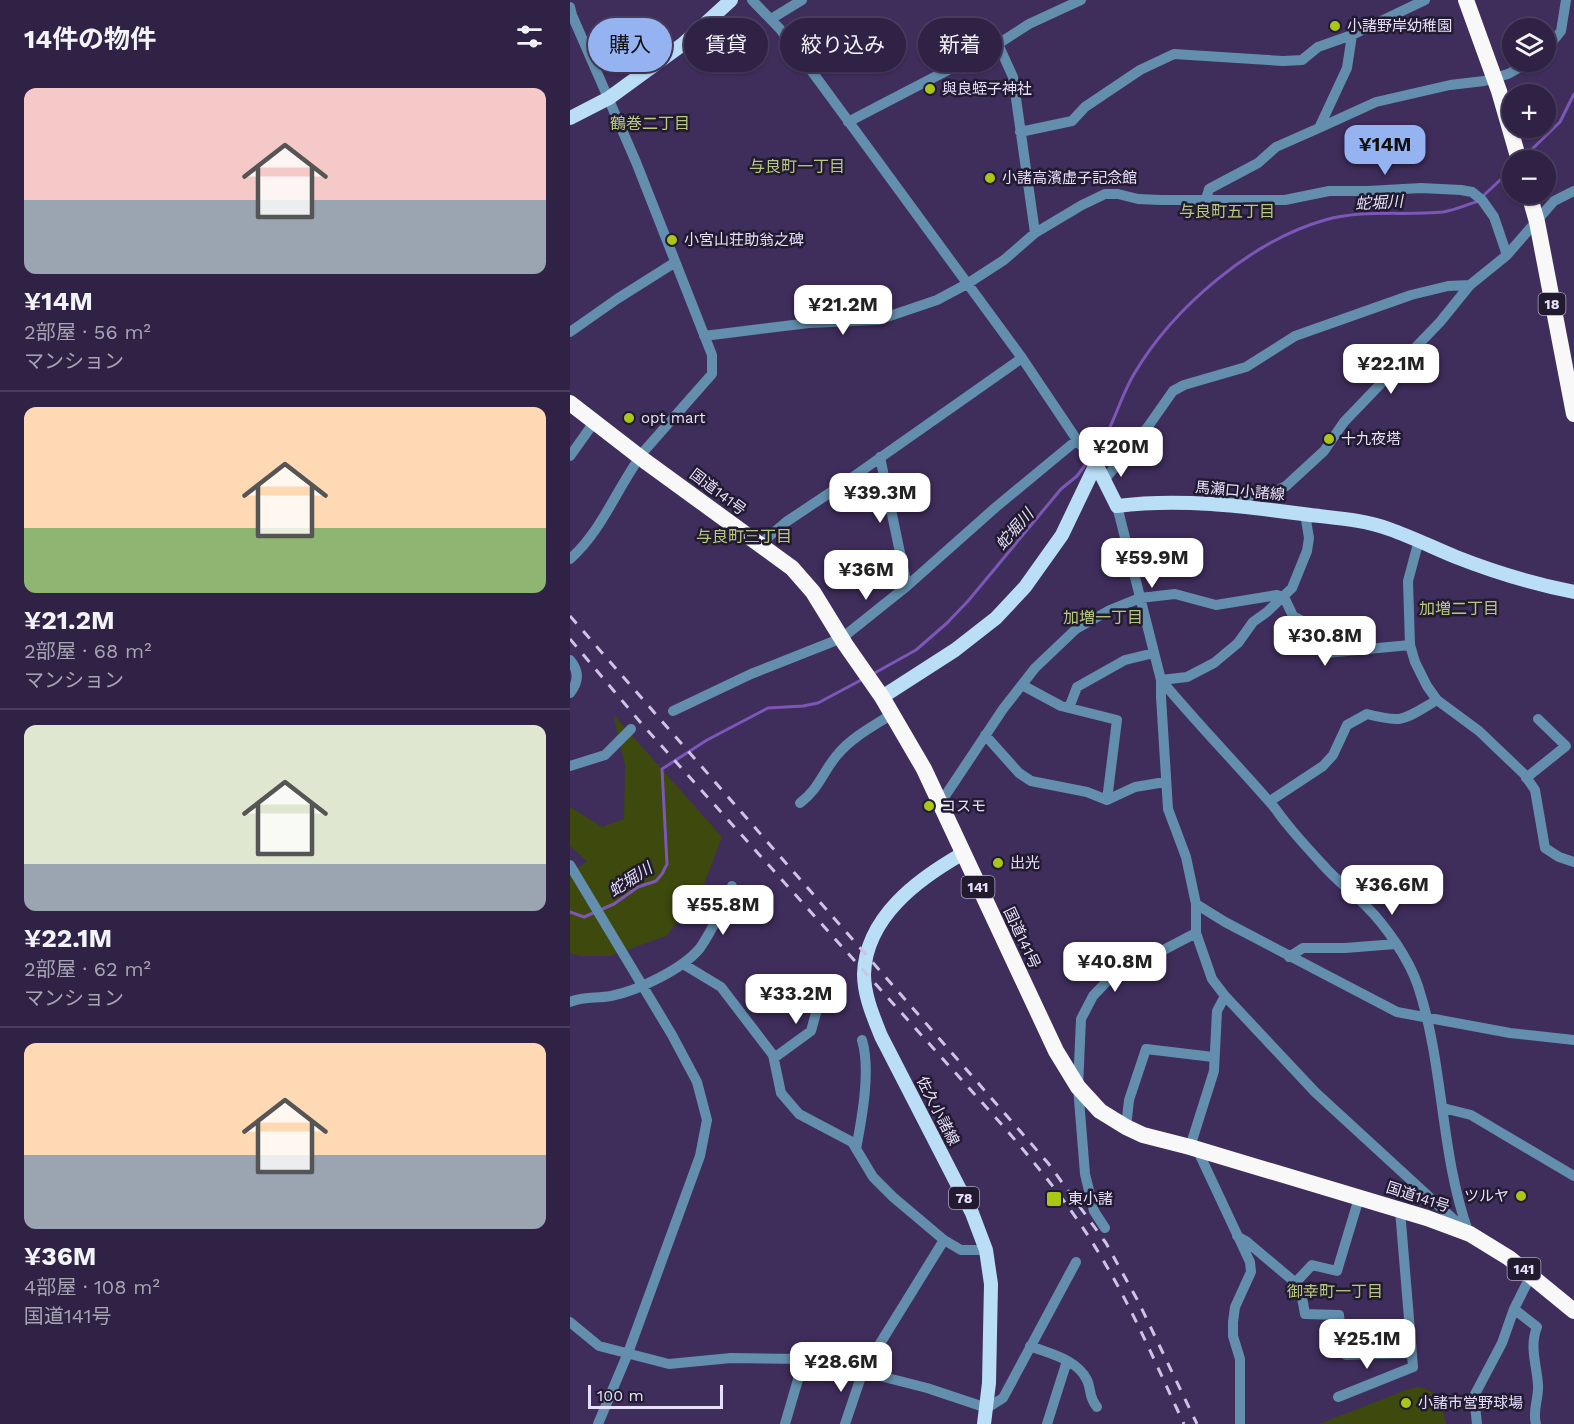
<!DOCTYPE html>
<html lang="ja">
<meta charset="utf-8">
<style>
:root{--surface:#2f2245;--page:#372a4c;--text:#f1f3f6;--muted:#a7a4b3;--line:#4a3f5e;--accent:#95b2f1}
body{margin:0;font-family:"Work Sans","Noto Sans JP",sans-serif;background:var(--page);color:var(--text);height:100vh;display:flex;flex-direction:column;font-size:22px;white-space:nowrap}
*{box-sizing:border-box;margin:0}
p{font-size:20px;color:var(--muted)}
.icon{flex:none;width:33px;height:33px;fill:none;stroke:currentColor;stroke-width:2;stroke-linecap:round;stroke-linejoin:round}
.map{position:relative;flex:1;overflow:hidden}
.sheet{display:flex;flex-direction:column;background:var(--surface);width:570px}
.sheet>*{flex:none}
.guide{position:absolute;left:18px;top:18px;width:570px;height:54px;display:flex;gap:12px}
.tools{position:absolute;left:932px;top:18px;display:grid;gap:12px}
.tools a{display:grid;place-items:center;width:54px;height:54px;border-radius:50%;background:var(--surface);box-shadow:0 2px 4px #0004,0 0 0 2px var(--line);font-size:30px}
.scale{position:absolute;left:18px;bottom:15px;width:135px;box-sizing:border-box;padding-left:6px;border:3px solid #e8dffd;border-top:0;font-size:16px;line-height:21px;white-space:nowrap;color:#e8dffd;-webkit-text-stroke:4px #221b30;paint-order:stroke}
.price{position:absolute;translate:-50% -51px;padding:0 14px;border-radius:12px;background:#fff;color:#222;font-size:20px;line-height:39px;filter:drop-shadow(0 2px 3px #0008)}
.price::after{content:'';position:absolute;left:50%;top:36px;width:18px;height:14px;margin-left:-9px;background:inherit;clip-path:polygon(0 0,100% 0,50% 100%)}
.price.active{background:var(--accent);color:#111}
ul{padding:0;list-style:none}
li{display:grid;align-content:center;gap:12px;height:318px;padding:0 24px}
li+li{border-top:2px solid var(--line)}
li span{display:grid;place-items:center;height:186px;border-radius:12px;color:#555}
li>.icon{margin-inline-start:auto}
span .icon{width:108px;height:108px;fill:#fffc;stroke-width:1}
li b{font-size:26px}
h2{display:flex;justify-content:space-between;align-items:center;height:72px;padding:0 24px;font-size:26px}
.chip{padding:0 21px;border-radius:27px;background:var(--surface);box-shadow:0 2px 4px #0004,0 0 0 2px var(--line);font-size:21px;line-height:54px}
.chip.active{background:var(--accent);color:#111}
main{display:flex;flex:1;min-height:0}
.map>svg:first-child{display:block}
</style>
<main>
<section class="sheet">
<h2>14件の物件<svg class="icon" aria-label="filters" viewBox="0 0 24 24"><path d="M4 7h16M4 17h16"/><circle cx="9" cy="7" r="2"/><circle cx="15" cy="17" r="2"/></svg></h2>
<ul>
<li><span style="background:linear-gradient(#f6c9c9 60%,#9aa5b1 0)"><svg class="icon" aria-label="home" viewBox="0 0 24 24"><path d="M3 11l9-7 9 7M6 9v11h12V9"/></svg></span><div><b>¥14M</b><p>2部屋 · 56 m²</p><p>マンション</p></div></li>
<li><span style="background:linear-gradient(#ffd9b3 65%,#8fb573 0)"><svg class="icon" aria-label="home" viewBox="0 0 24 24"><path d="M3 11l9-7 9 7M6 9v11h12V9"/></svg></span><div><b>¥21.2M</b><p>2部屋 · 68 m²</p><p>マンション</p></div></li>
<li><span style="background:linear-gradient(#dfe7d0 75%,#9aa5b1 0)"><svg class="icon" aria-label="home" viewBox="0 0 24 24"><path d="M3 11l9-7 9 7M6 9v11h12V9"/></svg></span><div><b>¥22.1M</b><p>2部屋 · 62 m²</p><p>マンション</p></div></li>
<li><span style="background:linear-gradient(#ffd9b3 60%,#9aa5b1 0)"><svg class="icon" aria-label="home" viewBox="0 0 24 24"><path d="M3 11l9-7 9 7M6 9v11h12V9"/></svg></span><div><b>¥36M</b><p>4部屋 · 108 m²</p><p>国道141号</p></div></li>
</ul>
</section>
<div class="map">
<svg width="1004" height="1424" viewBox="0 0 1004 1424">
<rect width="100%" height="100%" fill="#3f2d5c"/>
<path fill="#3e490d" d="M43,714L152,837L130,895L96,936L40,956H9L0,953V874L17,861L0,846V807L32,827L54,819L55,765Z
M848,1387C871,1391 872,1404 876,1424H749L836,1390Z"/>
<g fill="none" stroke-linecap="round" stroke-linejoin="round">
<path stroke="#7d57b7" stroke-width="3" d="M954,157L990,122L1004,94
M913,196L942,169
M523,455C543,431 548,401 564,374C603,308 681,241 755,220C794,209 834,216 873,212C885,210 897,205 908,201
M301,675L346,650L377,623L398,601L491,489L507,476L519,460
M0,912L14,917L44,904L68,887L86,881L92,874L97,864L92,769L137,740L198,708L233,706L248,703L293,679"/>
<path stroke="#638ead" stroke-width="10" d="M182,0L210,29L246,77L452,358L507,440L526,464
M0,7L2,15L66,162L142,355V374L75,450C48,485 33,530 0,559
M201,19L232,0
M428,44L443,77L465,233
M975,51L991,31L996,0
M278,122L428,44L459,24L511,0
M749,128L806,102L880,85L914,81L938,74L959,62
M450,132L502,121L515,107L570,70L604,54L713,61L732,60L748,47L782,35L855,0
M636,199L639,189L688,163L706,147L749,128L777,68L782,35
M0,332L47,299L104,263
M134,336L239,323L308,320L367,300L397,284L434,260L465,233L512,205L535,194H548L568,199L591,200H715L759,191H798L851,188L891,190L902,192L912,200L924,217L937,255
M0,456L25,421
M310,457L337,586
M535,479L577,428L603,391L614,385L676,367L725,336L841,295L878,286L900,285
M649,502L706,491L716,486L754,451L774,422L870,322L900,285L937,255L984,201L1004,191
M547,506L591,680V697L598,809L616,857L626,904V933L642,979L655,996L745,1092L893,1228
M849,540L838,581L840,645L845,662L857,686L867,700L909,731L954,774L965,790L975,848L989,857L1004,862
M189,545L216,522L270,486L452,358
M714,597L723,616L734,622L748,637L756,653L840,645
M0,660C9,671 9,682 0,693
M591,680C625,721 662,759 697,799C705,807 710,816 717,824C728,838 741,852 753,865C766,880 782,892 796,906C816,926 839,959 848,986C874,1065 870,1152 898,1231
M591,680L617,677L644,663L668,643L683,622L697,612L722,588L737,551L739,538L735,514
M499,708L507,687L555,660L584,653
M103,711L181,674L272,638L337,586L426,507L507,440
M415,735L449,773L461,781L517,792L537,800L547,720L491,706L452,685
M0,766L35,755L61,729
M956,778L996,746L968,719
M537,800L565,787L595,782
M700,801L753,766L763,755L777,725L797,714C835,724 834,719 867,700
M371,802L433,709L465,668L506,629L538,611L570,598L605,594L646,605L707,595L714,597
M230,803C249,789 253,771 268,754C282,737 304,726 322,714
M0,865L102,1035L127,1082L137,1120L130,1156L58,1353L28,1424
M626,904L655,922L827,1012L940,1033L1004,1040
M719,957L733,948H775L826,944
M113,964L151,987L203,1055L211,1093L229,1114L282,1142L303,1177L323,1197L374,1240L391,1250H416
M0,1002C16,995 26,999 41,996C67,991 113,969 130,948C143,929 153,907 162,886
M204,1058L241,1031L251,995
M873,1108L901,1115L1004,1176
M556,1127L559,1100L576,1049L643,1057
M620,1147L644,1071L647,1011L655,996
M286,1149C292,1118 301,1070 292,1040
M627,1149L680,1262L681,1272L665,1307L663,1322V1336L670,1359V1424
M535,1228L524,1211L515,1174L508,1087L511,1019L523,996L540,978L626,933
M667,1236L676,1241L727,1284L731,1292L735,1314L769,1315L773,1351L776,1355L841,1353
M725,1283L742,1265L767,1271L789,1198
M944,1309L967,1327C959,1347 967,1366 968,1385C969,1398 962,1411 966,1424
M0,1322L29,1346L99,1364L161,1358L234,1359L259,1363L357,1388L417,1408L433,1398L506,1262
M460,1346C480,1354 507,1359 517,1380C522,1391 518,1396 527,1407
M768,1397L843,1367L830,1210
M215,1424L234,1359
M275,1424L293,1371L374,1240
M477,1424L497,1361
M907,1424L904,1396L932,1343L944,1309L961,1275"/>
<path stroke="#bbdef7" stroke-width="14" d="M0,118L39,98L113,44L161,0
M526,464L547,506C610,498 672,506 733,514C762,518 792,519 819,529C842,537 864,548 886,557C924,572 964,584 1004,592
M312,697L385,650L426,618L455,587L492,535L526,464
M392,854C348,879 296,917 294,974C294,995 303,1016 311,1036L402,1213L416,1250L421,1284L419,1383L414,1424"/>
<path stroke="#f8f8f8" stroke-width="16" d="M896,0L929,91L949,160
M959,194L967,222L1004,414
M0,403L75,461L222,568L243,592L275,644L312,697L354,769L486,1051L508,1087L530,1111L556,1127L573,1135L620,1147L857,1218L900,1234L939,1258L1004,1311"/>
<path stroke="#cdc3e4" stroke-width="3" stroke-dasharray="10 10" stroke-linecap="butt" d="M0,616L478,1163L536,1243L568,1301L627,1424
M0,639L71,723L434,1127C469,1168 503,1209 530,1255C563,1309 587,1367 614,1424"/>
</g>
<g fill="#abc716" stroke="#221b30" stroke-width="2">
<circle cx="765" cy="26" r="6"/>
<circle cx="360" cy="89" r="6"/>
<circle cx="420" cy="178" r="6"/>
<circle cx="102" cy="240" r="6"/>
<circle cx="59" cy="418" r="6"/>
<circle cx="759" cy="439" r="6"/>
<circle cx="359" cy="806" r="6"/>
<circle cx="428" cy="863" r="6"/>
<circle cx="951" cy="1196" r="6"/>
<rect x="476" y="1191" width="16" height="16" rx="3"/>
<circle cx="836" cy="1403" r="6"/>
</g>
<g text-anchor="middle" stroke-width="5" stroke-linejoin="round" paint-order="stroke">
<g fill="#221b30" stroke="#ada4c0" stroke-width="1.5">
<rect x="968.5" y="293" width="27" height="22" rx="4.5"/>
<rect x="391.5" y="876" width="33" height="22" rx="4.5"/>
<rect x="379" y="1187" width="30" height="22" rx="4.5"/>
<rect x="937.5" y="1258" width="33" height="22" rx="4.5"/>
</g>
<g font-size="14" font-weight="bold" fill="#e8dffd">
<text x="982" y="309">18</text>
<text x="408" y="892">141</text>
<text x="394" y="1203">78</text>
<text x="954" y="1274">141</text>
</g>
<g font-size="15" fill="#e8dffd" stroke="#221b30" text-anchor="start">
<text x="777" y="31">小諸野岸幼稚園</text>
<text x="372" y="94">與良蛭子神社</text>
<text x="432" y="183">小諸高濱虚子記念館</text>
<text x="114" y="245">小宮山荘助翁之碑</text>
<text x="71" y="423">opt mart</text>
<text x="771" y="444">十九夜塔</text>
<text x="371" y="811">コスモ</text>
<text x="440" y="868">出光</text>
<text x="939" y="1201" text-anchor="end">ツルヤ</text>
<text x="498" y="1204">東小諸</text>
<text x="848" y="1408">小諸市営野球場</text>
</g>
<g font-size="15" fill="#e8dffd" stroke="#221b30">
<text transform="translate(670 491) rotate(5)" y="5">馬瀬口小諸線</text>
<text transform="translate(148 492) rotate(37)" y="5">国道141号</text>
<text transform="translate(452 938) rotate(65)" y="5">国道141号</text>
<text transform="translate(368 1111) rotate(63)" y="5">佐久小諸線</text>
<text transform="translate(848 1197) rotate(18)" y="5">国道141号</text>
</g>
<g font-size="16" fill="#b8c97f" stroke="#221b30">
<text x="80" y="129">鶴巻二丁目</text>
<text x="227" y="172">与良町一丁目</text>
<text x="657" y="217">与良町五丁目</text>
<text x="174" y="542">与良町三丁目</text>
<text x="889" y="614">加増二丁目</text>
<text x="533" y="623">加増一丁目</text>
<text x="765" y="1297">御幸町一丁目</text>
</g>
<g font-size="16" font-style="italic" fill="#e4ddf6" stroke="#221b30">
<text transform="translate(809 202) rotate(-3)" y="6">蛇堀川</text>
<text transform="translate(444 529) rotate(-49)" y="6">蛇堀川</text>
<text transform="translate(60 879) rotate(-33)" y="6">蛇堀川</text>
</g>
</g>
</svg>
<div class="tools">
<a><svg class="icon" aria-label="layers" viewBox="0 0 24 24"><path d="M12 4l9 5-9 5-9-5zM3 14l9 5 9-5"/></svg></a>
<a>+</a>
<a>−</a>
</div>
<div class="scale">100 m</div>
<b class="price active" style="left:815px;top:176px">¥14M</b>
<b class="price" style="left:273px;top:336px">¥21.2M</b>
<b class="price" style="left:821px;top:395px">¥22.1M</b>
<b class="price" style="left:551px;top:478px">¥20M</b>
<b class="price" style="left:310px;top:524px">¥39.3M</b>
<b class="price" style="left:582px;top:589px">¥59.9M</b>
<b class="price" style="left:296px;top:601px">¥36M</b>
<b class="price" style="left:755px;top:667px">¥30.8M</b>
<b class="price" style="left:822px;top:916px">¥36.6M</b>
<b class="price" style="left:153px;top:936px">¥55.8M</b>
<b class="price" style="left:545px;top:993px">¥40.8M</b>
<b class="price" style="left:226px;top:1025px">¥33.2M</b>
<b class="price" style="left:797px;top:1370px">¥25.1M</b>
<b class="price" style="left:271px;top:1393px">¥28.6M</b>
<div class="guide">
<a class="chip active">購入</a>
<a class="chip">賃貸</a>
<a class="chip">絞り込み</a>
<a class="chip">新着</a>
</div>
</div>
</main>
